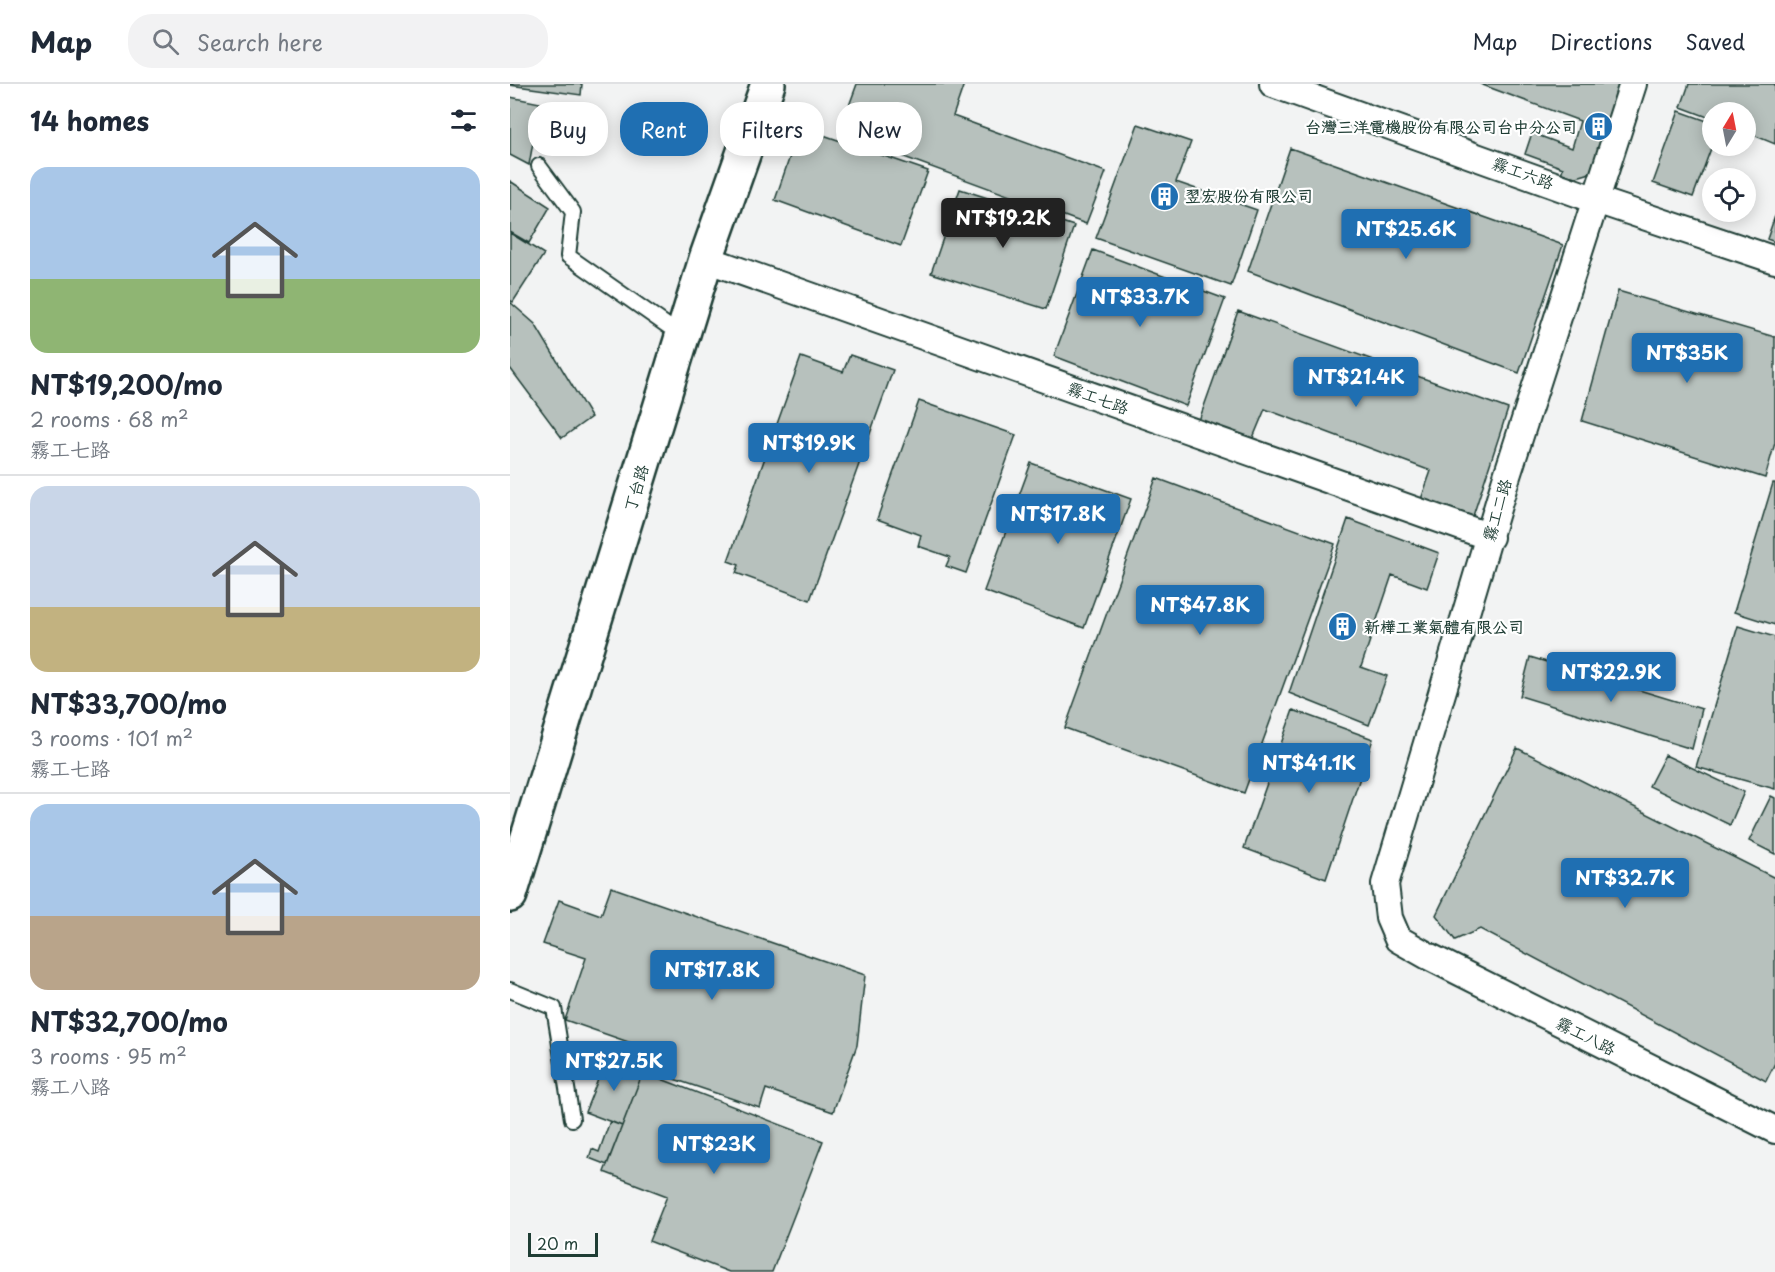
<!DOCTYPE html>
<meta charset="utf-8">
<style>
:root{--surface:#fff;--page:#f2f2f3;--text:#1f2937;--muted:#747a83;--line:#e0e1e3;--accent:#1f6fb2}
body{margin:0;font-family:"Playpen Sans","LXGW WenKai TC",sans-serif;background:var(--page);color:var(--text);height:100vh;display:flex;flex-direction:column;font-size:22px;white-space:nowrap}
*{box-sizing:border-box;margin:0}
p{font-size:20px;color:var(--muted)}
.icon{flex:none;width:33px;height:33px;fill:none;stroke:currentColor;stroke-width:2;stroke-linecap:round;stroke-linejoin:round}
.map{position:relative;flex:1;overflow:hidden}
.drawer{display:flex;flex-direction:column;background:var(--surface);width:510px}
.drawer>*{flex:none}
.hud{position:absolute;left:18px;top:18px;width:570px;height:54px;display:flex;gap:12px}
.needle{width:39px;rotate:10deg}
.tools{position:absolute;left:1192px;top:18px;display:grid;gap:12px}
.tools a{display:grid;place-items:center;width:54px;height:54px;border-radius:50%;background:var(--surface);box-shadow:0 3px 15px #0003;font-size:30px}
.scale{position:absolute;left:18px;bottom:15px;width:70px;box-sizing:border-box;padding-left:6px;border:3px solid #1f3d34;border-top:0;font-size:16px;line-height:21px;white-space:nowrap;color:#1f3d34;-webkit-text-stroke:4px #fff;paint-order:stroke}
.price{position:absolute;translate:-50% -51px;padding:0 14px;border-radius:6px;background:var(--accent);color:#fff;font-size:20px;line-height:39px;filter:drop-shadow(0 2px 3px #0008)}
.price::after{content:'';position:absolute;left:50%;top:36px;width:18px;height:14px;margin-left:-9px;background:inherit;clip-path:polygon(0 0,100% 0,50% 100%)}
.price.current{background:#222;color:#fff}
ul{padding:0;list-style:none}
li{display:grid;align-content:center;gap:12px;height:318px;padding:0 30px}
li+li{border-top:2px solid var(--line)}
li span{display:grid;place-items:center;height:186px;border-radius:18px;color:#555}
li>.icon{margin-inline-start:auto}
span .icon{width:108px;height:108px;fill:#fffc;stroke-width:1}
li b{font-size:26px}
h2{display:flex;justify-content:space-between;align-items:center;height:72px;padding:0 30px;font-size:26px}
.pill{padding:0 21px;border-radius:24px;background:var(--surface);box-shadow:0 3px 15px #0003;font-size:21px;line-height:54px}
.pill.current{background:var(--accent);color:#fff}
header{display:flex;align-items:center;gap:36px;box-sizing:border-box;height:84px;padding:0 30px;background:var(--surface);border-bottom:2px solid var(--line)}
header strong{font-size:28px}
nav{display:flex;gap:33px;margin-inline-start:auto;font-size:21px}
.search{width:420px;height:54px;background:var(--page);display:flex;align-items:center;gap:15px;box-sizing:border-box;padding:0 21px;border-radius:24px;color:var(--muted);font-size:22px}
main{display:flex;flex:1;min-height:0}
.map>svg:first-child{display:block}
</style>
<header>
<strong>Map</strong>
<div class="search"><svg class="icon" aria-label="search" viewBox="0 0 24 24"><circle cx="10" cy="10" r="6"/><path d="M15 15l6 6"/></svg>Search here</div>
<nav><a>Map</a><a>Directions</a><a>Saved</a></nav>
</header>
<main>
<section class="drawer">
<h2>14 homes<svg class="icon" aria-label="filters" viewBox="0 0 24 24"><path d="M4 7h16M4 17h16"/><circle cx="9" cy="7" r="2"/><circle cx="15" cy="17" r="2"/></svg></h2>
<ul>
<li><span style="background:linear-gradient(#a9c7e8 60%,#8fb573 0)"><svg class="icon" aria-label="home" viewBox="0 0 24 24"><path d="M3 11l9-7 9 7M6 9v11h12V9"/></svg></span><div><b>NT$19,200/mo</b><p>2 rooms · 68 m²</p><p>霧工七路</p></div></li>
<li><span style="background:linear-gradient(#c9d6e8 65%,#c2b280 0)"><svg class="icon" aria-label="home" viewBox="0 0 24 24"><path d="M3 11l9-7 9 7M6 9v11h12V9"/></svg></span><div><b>NT$33,700/mo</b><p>3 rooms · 101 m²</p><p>霧工七路</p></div></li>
<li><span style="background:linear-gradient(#a9c7e8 60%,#b9a48a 0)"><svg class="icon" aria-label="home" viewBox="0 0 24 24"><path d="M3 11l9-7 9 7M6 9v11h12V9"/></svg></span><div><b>NT$32,700/mo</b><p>3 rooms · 95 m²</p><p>霧工八路</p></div></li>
</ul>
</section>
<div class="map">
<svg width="1265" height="1188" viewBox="0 0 1265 1188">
<rect width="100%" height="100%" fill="#f2f3f3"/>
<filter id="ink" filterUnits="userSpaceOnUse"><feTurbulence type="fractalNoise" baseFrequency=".0167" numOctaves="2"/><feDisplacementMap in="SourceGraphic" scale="12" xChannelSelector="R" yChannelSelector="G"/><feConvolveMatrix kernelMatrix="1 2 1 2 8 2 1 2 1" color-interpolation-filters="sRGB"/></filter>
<g filter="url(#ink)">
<path fill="#b7c1bd" stroke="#1f3d34" stroke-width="1.5" d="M0,0H72L71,11L0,1Z
M347,0H454L443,32L596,88L576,140L329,49Z
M970,0H1122L1086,84L1077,90L1067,93L1051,90L1053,84L1015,70L1022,49L1062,64L1070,37Z
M1179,0H1265V60L1236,48V28H1203V35L1171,23Z
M0,13L30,19L19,81L0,71Z
M1169,27L1203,39V59L1183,113L1143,99Z
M628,40L681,58L666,98L747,126L721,202L586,154Z
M290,43L418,87L391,162L265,116Z
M780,64L1053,161L1009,289L738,187Z
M0,97L40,123L19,159L0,148Z
M450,105L564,142L536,225L421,189Z
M1265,132V158L1257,155Z
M0,149L34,170L3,218L0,216Z
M583,166L715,215L676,322L544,272Z
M1108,207L1265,253V359L1255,394L1072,337Z
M0,218L25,240L81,333L52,354L0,284Z
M728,227L998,325L961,438L909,421L921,387L755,325L740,361L687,342Z
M340,271L383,286L300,516L226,489L229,481L218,477L291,273L333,288Z
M409,317L506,351L456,489L436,482L440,473L408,462L411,451L367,435Z
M521,379L621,415L574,544L474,507Z
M646,394L825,460L734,709L555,644Z
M1263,399H1265V541L1224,528Z
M838,435L929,469L917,504L882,491L851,583L877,592L859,641L779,609Z
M1228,542L1265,553V705L1186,683Z
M1020,573L1192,625L1182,665L1010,612Z
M783,626L863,655L816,795L734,764Z
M1007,664L1265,794V979L1256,997L970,845L945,856L926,831Z
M1155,671L1234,708L1220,741L1139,702Z
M1261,712L1265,714V770L1239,757Z
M101,803L355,891L347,961L323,1028L256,1005L250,1024L143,988L150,969L55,936L76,874L33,860L49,816L91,831Z
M97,973L133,988L112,1042L75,1028Z
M133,988L313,1057L262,1188H219L139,1157L157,1112L94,1088Z
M100,1037L112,1042L97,1081L79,1074L82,1065L89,1068Z"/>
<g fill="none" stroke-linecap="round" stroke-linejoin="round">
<defs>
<path id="service" d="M29,82L63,128L58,172L172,252
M0,906L44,924L62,1035"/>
<path id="minor" d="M763,0L1086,116L1265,176
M1123,0L995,398L875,800L879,834L888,855L918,872L1265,1046
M196,175L980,453"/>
<path id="tertiary" d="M0,811L196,175L258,0"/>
</defs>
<use href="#service" stroke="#1f3d34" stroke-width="18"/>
<use href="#minor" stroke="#1f3d34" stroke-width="30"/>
<use href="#tertiary" stroke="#1f3d34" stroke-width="38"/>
<use href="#service" stroke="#fff" stroke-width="14"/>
<use href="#minor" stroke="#fff" stroke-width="26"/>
<use href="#tertiary" stroke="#fff" stroke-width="33"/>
</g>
</g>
<defs>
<symbol id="building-disc" viewBox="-11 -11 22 22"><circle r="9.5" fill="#1f6fb2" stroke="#fff"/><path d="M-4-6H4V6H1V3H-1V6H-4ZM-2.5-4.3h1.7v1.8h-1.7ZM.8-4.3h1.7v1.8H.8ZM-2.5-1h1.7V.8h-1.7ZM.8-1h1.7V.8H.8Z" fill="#fff"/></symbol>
</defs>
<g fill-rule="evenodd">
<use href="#building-disc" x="1072" y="26" width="33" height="33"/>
<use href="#building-disc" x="638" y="96" width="33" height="33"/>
<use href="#building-disc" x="816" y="526" width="33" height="33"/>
</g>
<g text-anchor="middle" stroke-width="4.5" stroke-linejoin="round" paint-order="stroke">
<g font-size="16" font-weight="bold" fill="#1f3d34" stroke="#fff" text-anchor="start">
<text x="1067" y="49" text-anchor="end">台灣三洋電機股份有限公司台中分公司</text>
<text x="675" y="118">翌宏股份有限公司</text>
<text x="854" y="549">新樺工業氣體有限公司</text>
</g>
<g font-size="16" fill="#1f3d34" stroke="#fff">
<text transform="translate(1013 89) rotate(20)" y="6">霧工六路</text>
<text transform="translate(588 314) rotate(20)" y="6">霧工七路</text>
<text transform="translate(126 404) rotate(-73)" y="6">丁台路</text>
<text transform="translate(987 426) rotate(-74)" y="6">霧工二路</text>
<text transform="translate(1076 952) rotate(27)" y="6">霧工八路</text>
</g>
</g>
</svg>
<div class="tools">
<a><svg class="needle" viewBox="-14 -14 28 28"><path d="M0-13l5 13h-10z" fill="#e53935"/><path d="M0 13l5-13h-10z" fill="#747a83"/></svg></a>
<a><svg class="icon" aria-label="locate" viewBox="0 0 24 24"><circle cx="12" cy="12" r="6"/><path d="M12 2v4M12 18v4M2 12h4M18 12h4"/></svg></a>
</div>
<div class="scale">20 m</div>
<b class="price current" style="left:493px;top:165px">NT$19.2K</b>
<b class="price" style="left:896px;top:176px">NT$25.6K</b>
<b class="price" style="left:630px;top:244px">NT$33.7K</b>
<b class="price" style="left:1177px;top:300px">NT$35K</b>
<b class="price" style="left:846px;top:324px">NT$21.4K</b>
<b class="price" style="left:299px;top:390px">NT$19.9K</b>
<b class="price" style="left:548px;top:461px">NT$17.8K</b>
<b class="price" style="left:690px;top:552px">NT$47.8K</b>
<b class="price" style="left:1101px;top:619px">NT$22.9K</b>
<b class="price" style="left:799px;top:710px">NT$41.1K</b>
<b class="price" style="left:1115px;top:825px">NT$32.7K</b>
<b class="price" style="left:202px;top:917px">NT$17.8K</b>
<b class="price" style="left:104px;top:1008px">NT$27.5K</b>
<b class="price" style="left:204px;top:1091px">NT$23K</b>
<div class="hud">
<a class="pill">Buy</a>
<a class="pill current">Rent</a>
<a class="pill">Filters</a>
<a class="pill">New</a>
</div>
</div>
</main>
